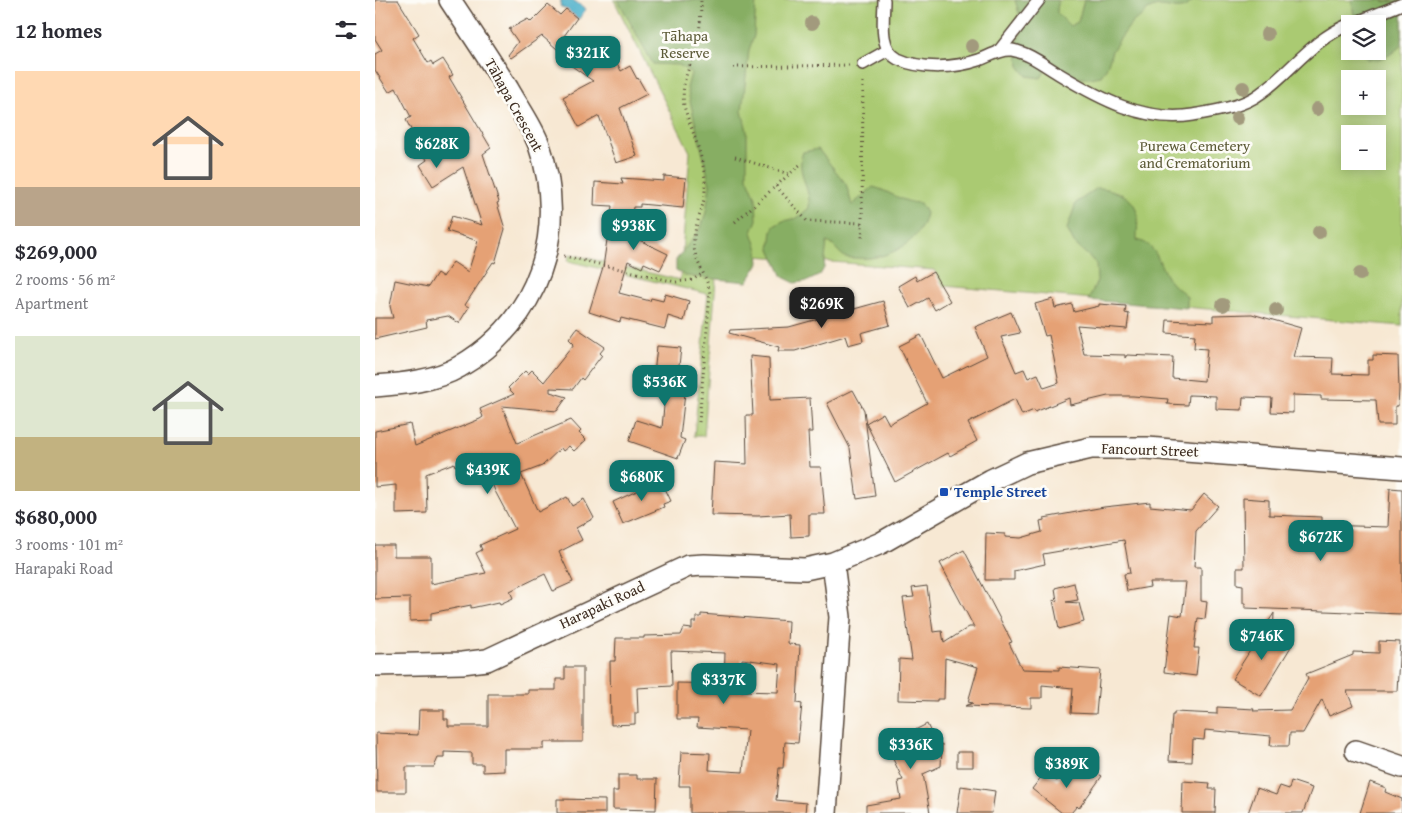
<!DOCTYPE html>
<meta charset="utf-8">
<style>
:root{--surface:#fff;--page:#f7f7f7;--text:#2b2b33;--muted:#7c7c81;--accent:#0f766e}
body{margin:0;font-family:"Gentium Book Plus",serif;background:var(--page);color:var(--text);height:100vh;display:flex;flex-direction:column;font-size:19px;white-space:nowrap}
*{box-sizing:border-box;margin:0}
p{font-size:16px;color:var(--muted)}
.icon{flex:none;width:28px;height:28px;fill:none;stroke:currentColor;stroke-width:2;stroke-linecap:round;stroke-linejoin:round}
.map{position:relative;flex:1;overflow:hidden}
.panel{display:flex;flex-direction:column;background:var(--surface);width:375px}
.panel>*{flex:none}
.fabs{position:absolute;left:966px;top:15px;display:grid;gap:10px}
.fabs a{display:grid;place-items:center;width:45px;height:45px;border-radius:0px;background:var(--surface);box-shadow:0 2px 12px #0003;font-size:25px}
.price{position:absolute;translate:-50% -42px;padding:0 11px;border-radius:10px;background:var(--accent);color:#fff;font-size:16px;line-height:32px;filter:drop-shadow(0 1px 2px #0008)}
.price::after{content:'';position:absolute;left:50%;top:30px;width:15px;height:11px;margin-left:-8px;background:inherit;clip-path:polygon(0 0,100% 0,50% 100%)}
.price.on{background:#222;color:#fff}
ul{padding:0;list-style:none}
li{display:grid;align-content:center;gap:10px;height:265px;padding:0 15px}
li span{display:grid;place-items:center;height:155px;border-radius:0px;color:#555}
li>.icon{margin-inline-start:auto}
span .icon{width:90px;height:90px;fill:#fffc;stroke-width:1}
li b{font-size:21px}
h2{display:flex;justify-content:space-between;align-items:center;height:60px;padding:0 15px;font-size:21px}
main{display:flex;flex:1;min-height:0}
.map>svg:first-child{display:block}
</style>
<main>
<section class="panel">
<h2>12 homes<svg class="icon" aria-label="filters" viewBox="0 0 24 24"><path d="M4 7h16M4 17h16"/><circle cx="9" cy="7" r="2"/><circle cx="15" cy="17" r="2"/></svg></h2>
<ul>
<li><span style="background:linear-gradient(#ffd9b3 75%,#b9a48a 0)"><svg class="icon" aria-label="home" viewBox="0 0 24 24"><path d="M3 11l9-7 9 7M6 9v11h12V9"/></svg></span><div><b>$269,000</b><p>2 rooms · 56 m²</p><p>Apartment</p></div></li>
<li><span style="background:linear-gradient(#dfe7d0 65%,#c2b280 0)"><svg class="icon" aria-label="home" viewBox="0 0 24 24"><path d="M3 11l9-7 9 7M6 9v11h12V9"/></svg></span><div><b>$680,000</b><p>3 rooms · 101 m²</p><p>Harapaki Road</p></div></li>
</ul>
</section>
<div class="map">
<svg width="1027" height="813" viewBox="0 0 1027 813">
<rect width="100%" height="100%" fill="#fdfcf7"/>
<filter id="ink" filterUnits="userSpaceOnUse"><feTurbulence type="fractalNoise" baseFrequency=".02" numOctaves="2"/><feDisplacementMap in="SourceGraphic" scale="10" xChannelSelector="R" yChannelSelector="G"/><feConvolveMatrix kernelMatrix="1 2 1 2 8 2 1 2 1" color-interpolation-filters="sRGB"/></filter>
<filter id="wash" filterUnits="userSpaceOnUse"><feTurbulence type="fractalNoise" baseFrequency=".0096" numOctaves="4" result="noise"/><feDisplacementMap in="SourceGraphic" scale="20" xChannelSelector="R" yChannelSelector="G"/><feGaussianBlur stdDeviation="1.12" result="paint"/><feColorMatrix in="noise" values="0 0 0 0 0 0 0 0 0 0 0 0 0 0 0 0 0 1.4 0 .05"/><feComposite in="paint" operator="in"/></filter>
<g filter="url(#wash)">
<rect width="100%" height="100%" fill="#f7e8d3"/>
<path fill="#aaca72" stroke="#727a48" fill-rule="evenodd" d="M239,0H1027V326L569,286L559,270L343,253L329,436H319L333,294L193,261L195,254L305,280L315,152ZM975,24H1002V51H975ZM975,79H1002V106H975ZM975,134H1002V161H975Z"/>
<path fill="#87ae64" stroke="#616c41" d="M243,0H381L379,36L374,50L367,111L372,131V177L381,198L382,220L377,232L383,250L384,263L372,282L311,276L301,271V260L326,228L331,212L335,185L312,88L316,73L304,65L278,64Z
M640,0H683L682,13L695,26L703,22L709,0H819C805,14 799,6 784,6C780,6 775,9 772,10C769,17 763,17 758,22C755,24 738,49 737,51C734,61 733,67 726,76C711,79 699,80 687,70C680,64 679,61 670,59L669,73L666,78L652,76L644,66L642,43L648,27Z
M976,0H1006L1011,2L1027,0V45C1015,55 1008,61 992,59L987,51H1002V24H981Z
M443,149L471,184L477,205L498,187C515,191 527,203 545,203L551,213C546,244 510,261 481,258C478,258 473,258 470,257C463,253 459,244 452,242L449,268L445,275L433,281L420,283L408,277L395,249L397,230L399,226L408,221L422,218L434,208C436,187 420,172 428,152Z
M722,188C733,188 739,191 748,195C767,205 762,222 762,240C785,245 783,268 797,284C802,289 808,291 812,297V308L713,300L722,281L721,263L699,243L692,229L701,203Z"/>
<path fill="#4aafc9" stroke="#426c74" d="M186,0H198L211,9L204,19L185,6Z"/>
<g id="blocks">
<path fill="#e5a174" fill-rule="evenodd" d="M0,0H23L44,34L38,38L53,63L56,61L58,65L68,59L78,75L74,77L116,148L108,154L124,202L122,203L130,229L120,263L118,262L90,305L94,307L84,323L73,316L51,320L52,327L0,339V318H18L15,306L20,280L53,287L62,273L68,277L78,262L93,272L103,241L72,231L77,216L107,225L88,167L58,186L45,165L52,160L31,120L36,117L21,88L14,92L0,70V54L7,50L0,39Z
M173,5L185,15L191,9L202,18L189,36L211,52L231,41L246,71L255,66L262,79L263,78L272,94L245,108L262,156L241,163L224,116L204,127L188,97L218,81L194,64L196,61L167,36L136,58L133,55L143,42L134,29L153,19L156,22Z
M289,176L311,178L308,208L265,204V207H258L254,235L293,254L285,270L269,263L267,268L253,261L244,293L275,301L276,298L288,301L290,294L314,301L309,321L293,316L290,329L246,318L245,322L214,312L228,267L237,206L219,205L220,182L248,184L246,178L289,181Z
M558,272L575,301L560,310L553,298L535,308L523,286L540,276L542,281Z
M678,299L680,308L697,304L699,312L724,306V304L751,306L750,313L754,314L752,329L702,325L709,354L750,355V358L752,355L798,357L797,378L829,381L832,349L819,348L820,335L791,333L792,320L838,322V315L877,314L926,328L918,357L958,358L957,374L993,375V360H998V355L1023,356L1024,389L1023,406H1020V425H1003L1001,400L946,399V396L918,395V413L896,412L897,398L868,397L867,410L841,409V396L814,395L813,405L792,404L793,399L758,396H733L695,405L694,398L660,412L659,410L647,415L640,399L593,423L602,441L575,456L573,453L520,482L491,423L508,413L514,424L552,403L524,346L546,335L567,378L612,356L600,327L636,312L645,333L626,337L641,372L649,369L653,378L663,374L669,388L684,383L674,335L670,336L660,304Z
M508,301L515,325L486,333L488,341L473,345L470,336L420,351H403L404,347L354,333L355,330L414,327Z
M202,328L230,347L225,353L227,355L208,380L206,378L198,389L175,388V392L192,397L182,411L127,406L142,443L196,420L206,431L204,433L211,440L199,451L194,446L188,451L186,448L167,466L146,474L163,512L192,497L197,506L209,499L219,518L201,528L207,540L184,552L198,582L178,591L170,574L135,591L138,598L125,604L124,602L96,608V605L56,613V620L35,621V598L0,599V545H19V556H56V584L111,573L101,553L107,550L105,545L140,529L120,491L106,455L80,466L79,463L51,474L52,513L21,514V485L0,487V431L35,424L40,446L105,419L108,417L105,409L139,394L133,388L150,371L153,374L157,370L169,382L199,344L194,339Z
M282,346L306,348L302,383L311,384L305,438L310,440L303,458L254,441L261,420L287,428L290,395H286L287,385L278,384Z
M375,356L394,358L395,400L435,398L437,432H433L435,467H446L450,514H434V536L416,537L415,514L383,516L336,515L339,462L372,464L371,415H378Z
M478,390L489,410L500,496L482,499L475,448L452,403Z
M286,480L296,501L288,504L289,507L248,524L238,502Z
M1015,488L1027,489V614L870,608V603H868V585L862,584V568H869L868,498L894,500V515L947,517V525L1013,527Z
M829,494L843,506L821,531L819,567H826V601L832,602L830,619L823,618L819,648H824L821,676L789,672L796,614L807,616L811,582H774L775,587L752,591L749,574L755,573L749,540L668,554L670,564L639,571V580H610L611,533L630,534V537L646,538L667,532L665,521L669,520V518L729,507L775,502V506L816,510Z
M589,550L637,642L634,643L647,669L684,670V667L725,670L721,714L696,713L698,688L667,685V698H656V708L590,706L598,703L593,702L603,667L570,658L569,699H562V701L523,700L524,659L537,660L528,598L539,597L537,588L552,586L558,632L567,631L569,643L594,627H599L565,563Z
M699,583L703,600L691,602L704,603L709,622L684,629L678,600L682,601L680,588Z
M899,613L898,635L917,645L886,696L857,679Z
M326,614L414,621L413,644L425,645L422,703L427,704L423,743L410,742L408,768H404L401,800L431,803L430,813H315V786H304L306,752L335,753L334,770L368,772L372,730L322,727L323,719H302V683L349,684L350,653L296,651L297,686L262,688L263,713H260V724L236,725L235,661H240L241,638H269V636L306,635L309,628L317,629V622H321V617H326ZM367,659L405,664L403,692L365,691Z
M1004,641L1025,642L1022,691H972L978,706L954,716L947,699L928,733H915L914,746H895L896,736L830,730L829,740L818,739L817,762L794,761L797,715H799V712L842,714V707L879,709L878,711L915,710L933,678L931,674L978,655V652L1004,653Z
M190,667H208V742H169V749H129V771L108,772V764H97V753L69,752V758H63L59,767H31V792H2L1,733L43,735L44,710H69V719H73V726H113V694H153V690H181V679H190Z
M552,724L562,746L567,744L566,766L548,774L555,813H491V805L526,799L523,781L528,780L507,736L523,729L526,737Z
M582,752H598V767H582Z
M695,764L709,776L718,771L727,776L704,808L702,806L696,813H687L657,789L670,772L682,781Z
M243,775H262V779H282L281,810L238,809V791H243Z
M808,781L835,783L834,789H841L840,813H807Z
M916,781L937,788L928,813H873L882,788L901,795L905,786L914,789Z
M995,782L1011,788L1010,792L1027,799V813H985Z
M586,786L620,791L617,813H582Z
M182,799L230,800V813H182Z"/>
</g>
</g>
<g filter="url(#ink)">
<use href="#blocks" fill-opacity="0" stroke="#574639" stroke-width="1"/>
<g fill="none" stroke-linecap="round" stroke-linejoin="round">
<defs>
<path id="lane" d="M509,0C509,18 503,49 523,59C547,70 580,68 604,60C615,56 625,49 637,50C654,53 669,65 684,74C724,98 769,123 818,115C840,111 868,107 886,93C918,70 935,41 975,24
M977,24L1027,4
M624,51L664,0
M488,64L513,50"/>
<path id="street" d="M0,386C27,384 60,381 84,367C164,321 194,231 164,145C157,126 143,107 133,89C114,59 95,30 75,0
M0,665L87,663L112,660L313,566L329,565L430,569L458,563L506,543L616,480L652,463L716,448H772L1027,468
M981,751L1027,767
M451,813L465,617L458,563"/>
</defs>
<use href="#lane" stroke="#574639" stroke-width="14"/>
<use href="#street" stroke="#574639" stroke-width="24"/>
<path stroke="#574639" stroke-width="3" stroke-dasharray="1 4" stroke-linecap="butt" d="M358,67L476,65
M360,157L414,174
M401,186L432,221L487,223V240
M360,222L426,164
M487,223L488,78
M189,256L301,282L317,280L327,274
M324,422L335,294C333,277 321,265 319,247C317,228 329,210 330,191C332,163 317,132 309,106C306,79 313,74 320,50C325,35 326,16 326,0"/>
<use href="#lane" stroke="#fff" stroke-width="11"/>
<use href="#street" stroke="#fff" stroke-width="21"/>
</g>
<g fill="#a29a7d">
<circle cx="437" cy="23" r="7"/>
<circle cx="892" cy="34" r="7"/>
<circle cx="597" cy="46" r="7"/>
<circle cx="868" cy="88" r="7"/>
<circle cx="942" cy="109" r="7"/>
<circle cx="862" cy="118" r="7"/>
<circle cx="944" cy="232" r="7"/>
<circle cx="985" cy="274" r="7"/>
<circle cx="848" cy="305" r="7"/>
<circle cx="901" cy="310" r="7"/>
</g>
</g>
<rect fill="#1a4fb4" stroke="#fdfcf7" stroke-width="2" x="564" y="487" width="10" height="10" rx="2.5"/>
<g text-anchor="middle" stroke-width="5" stroke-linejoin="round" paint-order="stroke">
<g font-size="15" fill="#5c5a37" stroke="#fdfcf7">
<text x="310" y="41">Tāhapa<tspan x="310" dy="17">Reserve</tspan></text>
<text x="820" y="151">Purewa Cemetery<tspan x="820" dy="17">and Crematorium</tspan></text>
</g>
<g font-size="15" fill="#3b2a1e" stroke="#fdfcf7">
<text transform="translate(139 105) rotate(61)" y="5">Tāhapa Crescent</text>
<text transform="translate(775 450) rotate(2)" y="5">Fancourt Street</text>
<text transform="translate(227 605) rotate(-25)" y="5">Harapaki Road</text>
</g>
<g font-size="15" font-weight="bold" fill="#164399" stroke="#fdfcf7" text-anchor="start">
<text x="579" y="497">Temple Street</text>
</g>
</g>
</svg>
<div class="fabs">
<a><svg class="icon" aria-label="layers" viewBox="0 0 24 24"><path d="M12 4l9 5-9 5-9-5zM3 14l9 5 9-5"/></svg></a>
<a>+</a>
<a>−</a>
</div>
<b class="price" style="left:213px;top:78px">$321K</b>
<b class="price" style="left:62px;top:169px">$628K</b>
<b class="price" style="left:259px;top:251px">$938K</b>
<b class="price on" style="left:447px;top:329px">$269K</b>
<b class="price" style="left:290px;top:407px">$536K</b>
<b class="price" style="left:113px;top:495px">$439K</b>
<b class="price" style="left:267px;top:502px">$680K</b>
<b class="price" style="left:946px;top:562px">$672K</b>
<b class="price" style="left:887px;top:661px">$746K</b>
<b class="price" style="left:349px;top:705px">$337K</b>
<b class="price" style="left:536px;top:770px">$336K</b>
<b class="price" style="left:692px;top:789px">$389K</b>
</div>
</main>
